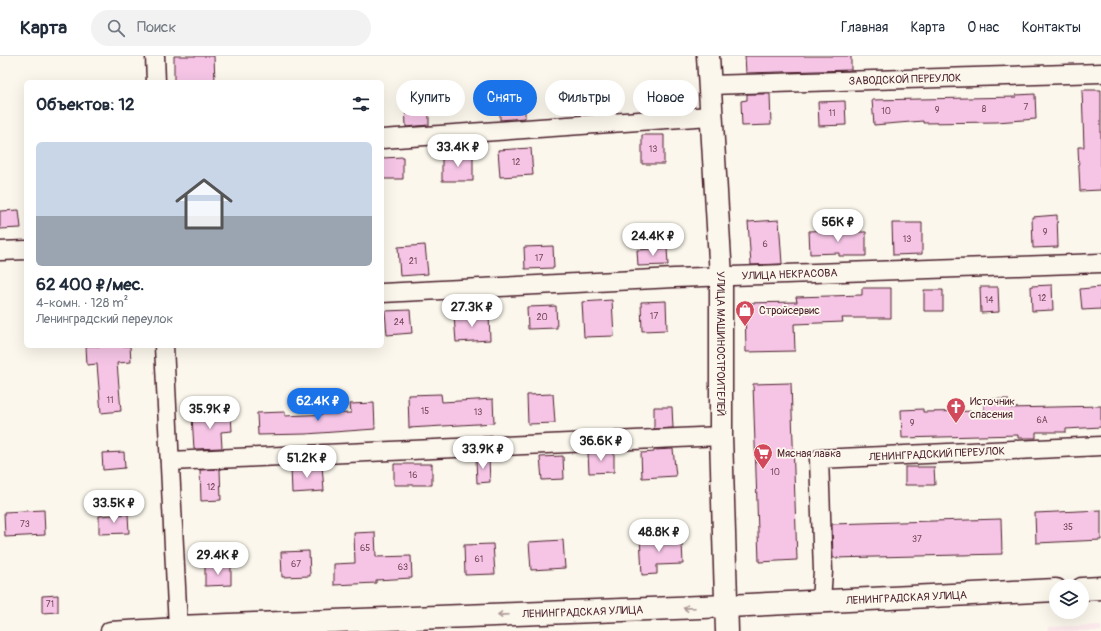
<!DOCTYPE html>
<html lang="ru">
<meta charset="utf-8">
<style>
:root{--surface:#fff;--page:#f2f2f3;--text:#1f2937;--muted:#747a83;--line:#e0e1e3;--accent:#1a73e8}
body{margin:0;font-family:Pangolin,sans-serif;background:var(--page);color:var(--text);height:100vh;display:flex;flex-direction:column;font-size:15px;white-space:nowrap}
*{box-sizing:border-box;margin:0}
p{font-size:13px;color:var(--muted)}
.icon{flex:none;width:22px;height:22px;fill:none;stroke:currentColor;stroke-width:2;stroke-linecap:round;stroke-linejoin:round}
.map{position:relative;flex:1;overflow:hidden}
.details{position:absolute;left:24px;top:24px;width:360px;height:268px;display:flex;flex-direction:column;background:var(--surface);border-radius:6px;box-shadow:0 4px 16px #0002}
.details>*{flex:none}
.guide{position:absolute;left:396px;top:24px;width:380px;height:36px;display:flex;gap:8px}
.controls{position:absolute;left:1049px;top:523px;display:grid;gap:8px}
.controls a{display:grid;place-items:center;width:40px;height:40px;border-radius:50%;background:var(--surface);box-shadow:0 4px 16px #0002;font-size:20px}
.price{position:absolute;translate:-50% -34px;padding:0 9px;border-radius:14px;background:#fff;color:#222;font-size:13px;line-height:26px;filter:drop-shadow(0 1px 2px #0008)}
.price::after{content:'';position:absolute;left:50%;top:24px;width:12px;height:9px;margin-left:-6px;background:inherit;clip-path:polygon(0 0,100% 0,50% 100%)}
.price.current{background:var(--accent);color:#fff}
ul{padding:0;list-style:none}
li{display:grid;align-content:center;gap:8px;height:212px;padding:0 12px}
li span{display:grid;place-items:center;height:124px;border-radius:6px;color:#555}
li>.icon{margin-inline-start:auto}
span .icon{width:72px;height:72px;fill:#fffc;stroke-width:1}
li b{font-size:17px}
h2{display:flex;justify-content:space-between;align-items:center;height:48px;padding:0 12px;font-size:17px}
.pill{padding:0 14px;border-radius:18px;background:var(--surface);box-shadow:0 4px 16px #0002;font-size:14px;line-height:36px}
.pill.current{background:var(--accent);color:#fff}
header{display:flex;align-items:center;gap:24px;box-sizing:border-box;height:56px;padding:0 20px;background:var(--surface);border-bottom:1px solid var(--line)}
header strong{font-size:19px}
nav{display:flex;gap:22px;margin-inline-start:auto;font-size:14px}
.search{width:280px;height:36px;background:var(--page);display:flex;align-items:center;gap:10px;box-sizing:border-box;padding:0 14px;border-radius:22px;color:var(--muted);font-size:15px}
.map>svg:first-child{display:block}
</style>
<header>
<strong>Карта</strong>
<div class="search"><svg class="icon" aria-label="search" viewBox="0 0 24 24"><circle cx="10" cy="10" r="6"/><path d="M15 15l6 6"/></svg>Поиск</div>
<nav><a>Главная</a><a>Карта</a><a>О нас</a><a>Контакты</a></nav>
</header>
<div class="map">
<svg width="1101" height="575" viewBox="0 0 1101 575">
<rect width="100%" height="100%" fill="#fbf7ec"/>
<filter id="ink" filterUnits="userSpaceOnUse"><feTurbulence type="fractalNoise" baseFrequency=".025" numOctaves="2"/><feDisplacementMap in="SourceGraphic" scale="8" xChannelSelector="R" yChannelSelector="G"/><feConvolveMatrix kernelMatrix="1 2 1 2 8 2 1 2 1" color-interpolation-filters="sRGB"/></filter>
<g filter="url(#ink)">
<path fill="#fae8ea" d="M1101,569V575H1048V571Z"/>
<path fill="#f6c5e6" stroke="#4a1f2b" d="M174,0H214L215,26H174Z
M745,0H851V14L746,17Z
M587,30H613V49L588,50Z
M1082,34H1101V134L1080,135L1078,91H1084Z
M747,38H770L771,69L742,70L741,45L747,44Z
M1035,38L1036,63L997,66L923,67V65L874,69L872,44L1016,41V39Z
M500,44H525V62L500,64Z
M845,45L846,69L819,70L818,46Z
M405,47H429V69L406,71Z
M642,79H664V108H642Z
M531,92L533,119L500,121L498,94Z
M442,100H473V125H442Z
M403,101V123H382V102Z
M19,154L21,172L0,173V155Z
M1057,159L1058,191L1033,192L1032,161Z
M779,164L782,208L751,209L748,166Z
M892,167H922V198L893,199Z
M830,174V176H866V200H839V197L810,198L809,175Z
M425,189L428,218L400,220L398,191Z
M553,190L554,212L525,213L524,191Z
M667,192L668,209L638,210L637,194Z
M1052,229L1053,254L1032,255L1031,230Z
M980,231H998L999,256L981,257Z
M1101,231V253L1082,254L1080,233Z
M862,232H891V262H842L843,266L794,268L795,295L746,296L745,247L797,246L796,241L862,239Z
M924,234H943V255H924Z
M612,244L614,280L584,281L582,246Z
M666,245L667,274L642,275L641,246Z
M556,250L557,272L528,273L527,251Z
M410,254L412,277L387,279L385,255Z
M489,259L490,284L456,286L454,260Z
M86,290H130L131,306L117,307L121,355L101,357L97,308L87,309Z
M791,327L797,504L759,506L753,328Z
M441,338L442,346L493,343L494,367L409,372L408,339Z
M553,338L555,367L528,368L527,339Z
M984,343H1008L1009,352L1101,350V371L1066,373V376H1036V382H1018V379L902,382L901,354L923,353V356L984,355Z
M374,347L375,373L306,378L258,379L257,357L285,356V360L351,357L350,348Z
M654,351H672L673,372L654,373Z
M231,358L232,375L221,376L222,392L194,393L192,360Z
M673,393L676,420L642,422L641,397L654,396V394Z
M614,395V416L589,417L588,397Z
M124,396L125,412L103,414L102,397Z
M563,400L564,423L542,424L540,401Z
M489,402L490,426L477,427L476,403Z
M394,408H432V429H394Z
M322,409L324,435L292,437L291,411Z
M905,411H934L935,429H905Z
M220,413L221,444L201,445L200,414Z
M44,454L45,479L5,481L4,456Z
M1101,454V484L1036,487L1035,457Z
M128,458L129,477L99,478V460Z
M1001,463L1002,498L833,502L832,468Z
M375,476L376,501L411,500L412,522L376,524V527L334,529V508L355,507L354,477Z
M666,479V488L682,487L683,508L657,509V518L642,519L640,480Z
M563,484L565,512L531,514L529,486Z
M493,488L495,518L465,519L464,489Z
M309,495L310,520L282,521L281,496Z
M231,509V529L205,530V510Z
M58,539V556L42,557V540Z"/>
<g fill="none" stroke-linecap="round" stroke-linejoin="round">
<defs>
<g id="street">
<path d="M155,0L156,26"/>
<path id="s1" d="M709,29L1101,17"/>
<path d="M382,83L710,60"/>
<path d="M0,195L26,194"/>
<path id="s2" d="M382,237L674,222L1101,207"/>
<path d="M170,405L721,380"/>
<path id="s3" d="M821,545L823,515L819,403L1101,390"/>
<path d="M110,575L178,571L164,290"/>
</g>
<g id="secondary">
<path id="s4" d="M708,0L721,221V380L727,575"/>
<path d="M1082,533L1101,532"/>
<path id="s5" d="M178,575V571L728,550L1056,534"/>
</g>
</defs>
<use href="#street" stroke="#4a1f2b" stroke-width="21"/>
<use href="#secondary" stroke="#4a1f2b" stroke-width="25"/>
<use href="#street" stroke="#fbf7ec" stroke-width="18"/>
<use href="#secondary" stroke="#fbf7ec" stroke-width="22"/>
</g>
<defs><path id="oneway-shaft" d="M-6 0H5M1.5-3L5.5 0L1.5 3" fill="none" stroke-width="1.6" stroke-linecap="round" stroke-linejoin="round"/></defs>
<g stroke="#ab9695">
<use href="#oneway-shaft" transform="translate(689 552) rotate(178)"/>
<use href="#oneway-shaft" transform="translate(503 559) rotate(178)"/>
</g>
</g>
<defs>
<symbol id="shop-pin" viewBox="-11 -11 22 30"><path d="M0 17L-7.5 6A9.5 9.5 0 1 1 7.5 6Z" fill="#d1495b" stroke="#fbf7ec"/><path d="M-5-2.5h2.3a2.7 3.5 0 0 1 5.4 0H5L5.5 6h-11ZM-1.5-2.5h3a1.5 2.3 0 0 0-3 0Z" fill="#fff"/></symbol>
<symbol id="church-pin" viewBox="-11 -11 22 30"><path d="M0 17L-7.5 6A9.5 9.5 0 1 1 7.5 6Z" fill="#d1495b" stroke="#fbf7ec"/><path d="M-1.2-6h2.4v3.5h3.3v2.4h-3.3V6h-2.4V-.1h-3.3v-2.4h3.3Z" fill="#fff"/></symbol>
<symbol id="supermarket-pin" viewBox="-11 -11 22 30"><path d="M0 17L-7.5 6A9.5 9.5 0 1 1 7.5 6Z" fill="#d1495b" stroke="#fbf7ec"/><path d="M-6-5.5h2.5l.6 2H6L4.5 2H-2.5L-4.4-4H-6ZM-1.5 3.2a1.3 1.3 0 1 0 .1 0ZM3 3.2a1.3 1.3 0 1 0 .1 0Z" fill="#fff"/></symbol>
</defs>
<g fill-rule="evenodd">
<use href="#shop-pin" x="734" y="243" width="22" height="30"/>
<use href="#church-pin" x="945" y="340" width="22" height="30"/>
<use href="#supermarket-pin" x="752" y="386" width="22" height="30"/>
</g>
<g text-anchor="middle" stroke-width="3.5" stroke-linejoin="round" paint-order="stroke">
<g font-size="9" fill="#75485a">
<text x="1026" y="54">7</text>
<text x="984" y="56">8</text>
<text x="937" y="57">9</text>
<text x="886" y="58">10</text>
<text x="832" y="60">11</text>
<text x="653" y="96">13</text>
<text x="516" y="109">12</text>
<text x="1045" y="179">9</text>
<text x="907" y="186">13</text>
<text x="765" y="191">6</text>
<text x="539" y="205">17</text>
<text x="413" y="208">21</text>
<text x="1042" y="245">12</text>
<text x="989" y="247">14</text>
<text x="654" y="263">17</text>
<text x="542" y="264">20</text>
<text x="399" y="269">24</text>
<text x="110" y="347">11</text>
<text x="425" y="358">15</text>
<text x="478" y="359">13</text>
<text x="1042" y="367">6А</text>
<text x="912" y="370">9</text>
<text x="775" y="419">10</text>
<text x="413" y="422">16</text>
<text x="211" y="434">12</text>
<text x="25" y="471">73</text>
<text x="1068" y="474">35</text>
<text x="917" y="486">37</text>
<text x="365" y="495">65</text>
<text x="479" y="506">61</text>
<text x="296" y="511">67</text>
<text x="403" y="514">63</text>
<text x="50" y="551">71</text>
</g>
<g font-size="11" fill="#4a1f2b" stroke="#fbf7ec">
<text dy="4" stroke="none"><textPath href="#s1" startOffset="196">ЗАВОДСКОЙ ПЕРЕУЛОК</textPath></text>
<text dy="4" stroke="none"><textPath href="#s2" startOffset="408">УЛИЦА НЕКРАСОВА</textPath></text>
<text dy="4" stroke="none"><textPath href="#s4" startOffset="288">УЛИЦА МАШИНОСТРОИТЕЛЕЙ</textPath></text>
<text dy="4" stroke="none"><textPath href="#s3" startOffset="260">ЛЕНИНГРАДСКИЙ ПЕРЕУЛОК</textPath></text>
<text dy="4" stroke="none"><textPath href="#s5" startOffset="733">ЛЕНИНГРАДСКАЯ УЛИЦА</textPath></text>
<text dy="4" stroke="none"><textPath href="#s5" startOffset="409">ЛЕНИНГРАДСКАЯ УЛИЦА</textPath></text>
</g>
<g font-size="11" fill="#4a1f2b" stroke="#fbf7ec" text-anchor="start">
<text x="759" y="258">Стройсервис</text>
<text x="970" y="349">Источник<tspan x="970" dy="13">спасения</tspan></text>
<text x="777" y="401">Мясная лавка</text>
</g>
</g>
</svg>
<div class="controls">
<a><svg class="icon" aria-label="layers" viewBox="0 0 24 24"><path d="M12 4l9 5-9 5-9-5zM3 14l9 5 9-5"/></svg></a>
</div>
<b class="price" style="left:458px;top:112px">33.4K ₽</b>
<b class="price" style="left:838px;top:187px">56K ₽</b>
<b class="price" style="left:653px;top:201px">24.4K ₽</b>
<b class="price" style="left:472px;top:272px">27.3K ₽</b>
<b class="price current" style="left:318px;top:366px">62.4K ₽</b>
<b class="price" style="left:210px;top:374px">35.9K ₽</b>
<b class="price" style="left:601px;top:406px">36.6K ₽</b>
<b class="price" style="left:483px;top:414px">33.9K ₽</b>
<b class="price" style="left:307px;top:423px">51.2K ₽</b>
<b class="price" style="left:114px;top:468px">33.5K ₽</b>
<b class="price" style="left:659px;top:497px">48.8K ₽</b>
<b class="price" style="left:218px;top:520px">29.4K ₽</b>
<div class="guide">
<a class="pill">Купить</a>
<a class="pill current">Снять</a>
<a class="pill">Фильтры</a>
<a class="pill">Новое</a>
</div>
<section class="details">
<h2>Объектов: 12<svg class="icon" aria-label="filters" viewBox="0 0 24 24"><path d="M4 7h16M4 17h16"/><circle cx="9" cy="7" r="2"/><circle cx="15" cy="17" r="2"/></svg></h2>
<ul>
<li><span style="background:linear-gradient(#c9d6e8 60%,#9aa5b1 0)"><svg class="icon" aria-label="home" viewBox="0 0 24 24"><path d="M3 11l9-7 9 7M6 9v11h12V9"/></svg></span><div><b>62 400 ₽/мес.</b><p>4-комн. · 128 m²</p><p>Ленинградский переулок</p></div></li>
</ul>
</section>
</div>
